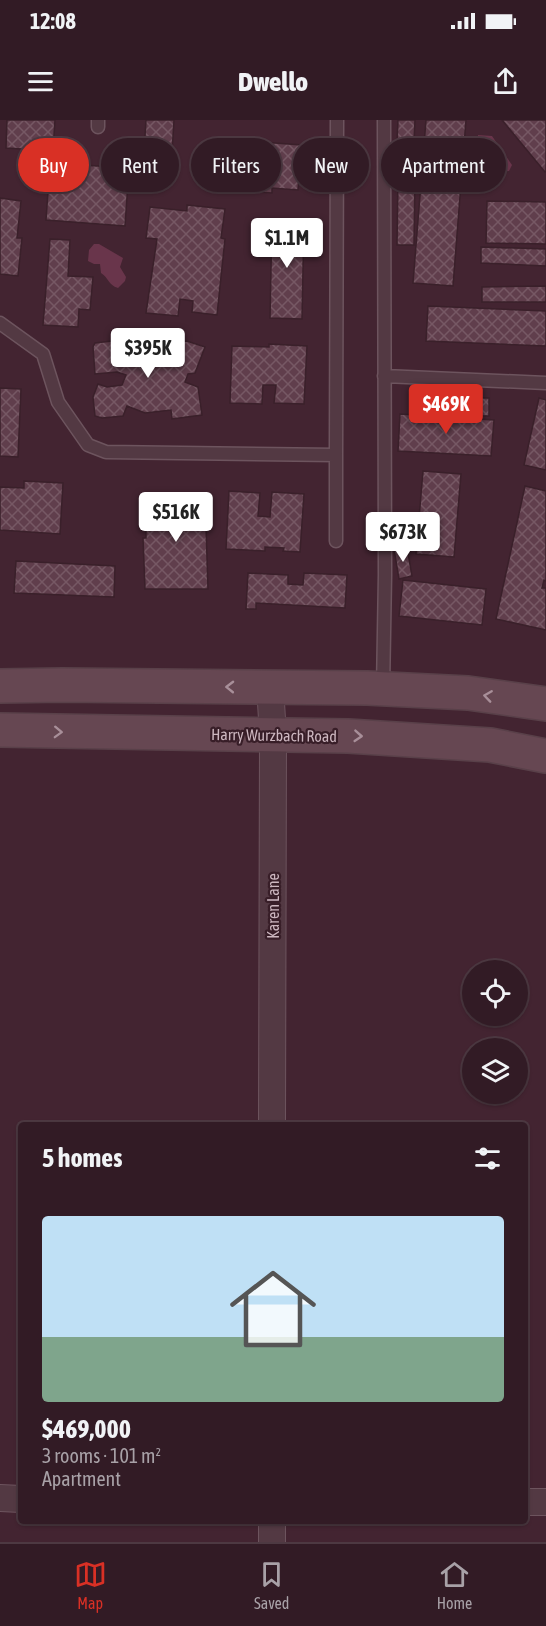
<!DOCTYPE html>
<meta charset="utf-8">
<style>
:root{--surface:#321b25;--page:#3a242d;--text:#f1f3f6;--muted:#a8a1a7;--line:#4d3942;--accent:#d93025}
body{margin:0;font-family:"Asap Condensed",sans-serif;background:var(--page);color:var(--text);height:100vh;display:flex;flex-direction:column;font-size:22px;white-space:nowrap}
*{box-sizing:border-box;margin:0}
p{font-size:20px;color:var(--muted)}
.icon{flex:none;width:33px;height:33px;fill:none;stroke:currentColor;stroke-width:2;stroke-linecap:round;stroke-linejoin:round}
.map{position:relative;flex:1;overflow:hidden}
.drawer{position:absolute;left:18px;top:1002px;width:510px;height:402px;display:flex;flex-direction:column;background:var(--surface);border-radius:6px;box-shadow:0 2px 4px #0004,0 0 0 2px var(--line)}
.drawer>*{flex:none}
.guide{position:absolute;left:18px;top:18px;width:510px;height:54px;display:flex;gap:12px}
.buttons{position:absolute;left:462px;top:840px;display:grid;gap:12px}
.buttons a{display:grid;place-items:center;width:66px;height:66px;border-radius:50%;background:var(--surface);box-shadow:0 2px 4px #0004,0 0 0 2px var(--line);font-size:30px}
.price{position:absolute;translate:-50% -51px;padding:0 14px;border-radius:6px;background:#fff;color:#222;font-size:20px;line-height:39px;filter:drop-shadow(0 2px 3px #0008)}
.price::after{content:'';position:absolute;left:50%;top:36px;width:18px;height:14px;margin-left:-9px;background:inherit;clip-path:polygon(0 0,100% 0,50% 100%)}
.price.on{background:var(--accent);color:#fff}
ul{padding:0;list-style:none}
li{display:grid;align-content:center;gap:12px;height:318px;padding:0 24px}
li+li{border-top:2px solid var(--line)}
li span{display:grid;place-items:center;height:186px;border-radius:6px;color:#555}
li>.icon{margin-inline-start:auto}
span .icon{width:108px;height:108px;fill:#fffc;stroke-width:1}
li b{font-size:26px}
h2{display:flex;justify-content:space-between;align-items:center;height:72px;padding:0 24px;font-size:26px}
.pill{padding:0 21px;border-radius:27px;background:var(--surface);box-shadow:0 2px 4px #0004,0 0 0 2px var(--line);font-size:21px;line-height:54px}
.pill.on{background:var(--accent);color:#fff}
.status{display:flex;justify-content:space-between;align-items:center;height:42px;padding:0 30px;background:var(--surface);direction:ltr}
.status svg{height:16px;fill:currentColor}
header{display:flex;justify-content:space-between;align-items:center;height:78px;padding:0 24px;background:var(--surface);font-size:27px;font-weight:800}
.tabs{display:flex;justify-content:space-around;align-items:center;height:84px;border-top:2px solid var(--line);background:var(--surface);font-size:16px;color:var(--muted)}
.tabs a{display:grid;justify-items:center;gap:3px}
.tabs .on{color:var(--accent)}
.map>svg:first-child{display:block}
</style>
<div class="status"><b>12:08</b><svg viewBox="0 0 49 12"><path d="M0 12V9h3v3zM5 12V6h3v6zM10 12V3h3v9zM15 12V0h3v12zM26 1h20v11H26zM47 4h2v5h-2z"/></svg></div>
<header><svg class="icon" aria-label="menu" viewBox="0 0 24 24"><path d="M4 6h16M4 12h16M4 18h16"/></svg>Dwello<svg class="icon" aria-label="share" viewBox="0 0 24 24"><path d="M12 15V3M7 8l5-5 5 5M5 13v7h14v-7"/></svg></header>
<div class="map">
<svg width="546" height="1422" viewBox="0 0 546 1422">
<defs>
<pattern id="building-cross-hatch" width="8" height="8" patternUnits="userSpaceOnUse" patternTransform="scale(1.5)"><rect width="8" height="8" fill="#603e4c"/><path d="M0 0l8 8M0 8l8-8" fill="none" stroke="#765864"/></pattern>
</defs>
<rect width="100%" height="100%" fill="#432431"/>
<path fill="#69354b" d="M478,15L492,16L512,45L509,51H483L485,32L478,30Z
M94,124H99L123,138L120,147L126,157L125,161L118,168C108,165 109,158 101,153L100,144H94L88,141L89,130Z"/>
<path fill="url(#building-cross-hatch)" stroke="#3a202a" stroke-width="1.5" d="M7,0H55L53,31L6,28Z
M146,0H174L172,33L144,32Z
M398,0H415L413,44L396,43Z
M426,0H466L453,166L413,163Z
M502,0H546V51L545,52Z
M235,20L302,25L298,70L272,68V73L232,70Z
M50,43L129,48L125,106L46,100Z
M398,57H415L414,125H397Z
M0,78L21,81L17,118H22L18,156L0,154Z
M487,81L546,82V124L486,123Z
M187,85L225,89L221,118L225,119L217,195L192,192L193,181L180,179L178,196L146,193L157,119L146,118L150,87L187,91Z
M272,99L304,100L302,199L270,198Z
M50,119L70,120L68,156L93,157L90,190L79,189L78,207L43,205Z
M481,127L546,129V146L481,143Z
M546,166V182H482V167Z
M428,186L546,191V226L426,221Z
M112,221L133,229L153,226L167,231L170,222L187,221L205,227L195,253L188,254L185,262L198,267L202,295L172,299L171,290L145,293L127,286L123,296L102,298L95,296L93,277L98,264L107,267L122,265L126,255L117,252L95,254L93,227L95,223Z
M269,224L307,226L304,284L274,283L276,265H263L262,284L230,283L232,226L269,227Z
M0,268L21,269L18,337L0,336Z
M440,277L489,278V296L439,295Z
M539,278L546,280V350L524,345Z
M400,294L494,300L491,336L398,331Z
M423,351L461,354L454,437L416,434Z
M24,361L63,363L60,414L0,410V367L24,368Z
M525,366L546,371V461L544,460L542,468H546V510L496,499Z
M229,371L260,373L258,396L270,397L272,372L304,374L300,432L283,431L284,428L265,427V431L226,429Z
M205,375L208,469H145L143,418H146L145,377Z
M407,427L412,456L399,459L394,429Z
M16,441L115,446L114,477L14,473Z
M248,453L288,455V464L303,465L304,453L347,455L345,488L256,483V489H246Z
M403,460L486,469L482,505L399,496Z"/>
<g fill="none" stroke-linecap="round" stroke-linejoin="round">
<defs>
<path id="lane" d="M98,7V0
M0,203L43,234L58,282L88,325L106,332L336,335L337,0
M384,256L546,263
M336,421V335
M383,569L385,455L384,0"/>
<path id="street" d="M270,567L273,615L272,1005
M0,1378L21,1379
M525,1382H546
M272,1401V1422"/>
<path id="secondary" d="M0,566L62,565L367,568L468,573L546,584
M0,610L348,616L490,625L546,636"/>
</defs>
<use href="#lane" stroke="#6d545e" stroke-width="15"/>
<use href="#street" stroke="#6d545e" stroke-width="28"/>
<use href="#secondary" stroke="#594049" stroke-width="36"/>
<use href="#lane" stroke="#533943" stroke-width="12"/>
<use href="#street" stroke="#533943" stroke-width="26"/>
<use href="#secondary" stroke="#664752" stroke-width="33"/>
</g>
<defs><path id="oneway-chevron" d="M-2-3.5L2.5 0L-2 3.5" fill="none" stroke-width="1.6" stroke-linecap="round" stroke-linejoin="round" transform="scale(1.5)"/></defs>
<g stroke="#a88f99">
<use href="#oneway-chevron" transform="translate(230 567) rotate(-179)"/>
<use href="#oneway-chevron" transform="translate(488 576) rotate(-172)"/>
<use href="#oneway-chevron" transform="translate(58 612) rotate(2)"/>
<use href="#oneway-chevron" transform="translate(358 616) rotate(4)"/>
</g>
<g text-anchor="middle" stroke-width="4.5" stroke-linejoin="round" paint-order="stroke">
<g font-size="16" fill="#ccb6bf" stroke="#381e28">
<text transform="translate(274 615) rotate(1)" y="6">Harry Wurzbach Road</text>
<text transform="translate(273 786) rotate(-90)" y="6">Karen Lane</text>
</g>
</g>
</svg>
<div class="buttons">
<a><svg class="icon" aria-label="locate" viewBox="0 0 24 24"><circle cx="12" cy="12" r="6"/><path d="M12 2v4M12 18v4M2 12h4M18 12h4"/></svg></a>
<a><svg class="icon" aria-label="layers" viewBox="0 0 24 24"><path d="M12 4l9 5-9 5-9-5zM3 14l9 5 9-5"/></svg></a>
</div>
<b class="price" style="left:287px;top:149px">$1.1M</b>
<b class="price" style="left:148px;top:259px">$395K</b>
<b class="price on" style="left:446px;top:315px">$469K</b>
<b class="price" style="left:176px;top:423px">$516K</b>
<b class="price" style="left:403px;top:443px">$673K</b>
<div class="guide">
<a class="pill on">Buy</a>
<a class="pill">Rent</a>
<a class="pill">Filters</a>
<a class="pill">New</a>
<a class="pill">Apartment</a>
</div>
<section class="drawer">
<h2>5 homes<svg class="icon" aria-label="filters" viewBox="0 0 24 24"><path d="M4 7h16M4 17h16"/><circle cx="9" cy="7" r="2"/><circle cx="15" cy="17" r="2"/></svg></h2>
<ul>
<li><span style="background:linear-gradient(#bfe0f5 65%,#7fa58c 0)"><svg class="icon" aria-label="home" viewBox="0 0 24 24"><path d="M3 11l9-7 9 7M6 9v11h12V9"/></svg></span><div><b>$469,000</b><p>3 rooms · 101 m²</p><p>Apartment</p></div></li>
</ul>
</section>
</div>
<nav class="tabs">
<a class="on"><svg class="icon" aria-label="map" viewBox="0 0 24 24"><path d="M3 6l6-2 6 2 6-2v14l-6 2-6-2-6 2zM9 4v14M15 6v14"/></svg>Map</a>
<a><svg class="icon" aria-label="saved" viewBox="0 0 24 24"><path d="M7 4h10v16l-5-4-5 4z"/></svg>Saved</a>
<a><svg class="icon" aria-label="home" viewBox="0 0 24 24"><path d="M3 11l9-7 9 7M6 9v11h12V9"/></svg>Home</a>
</nav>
